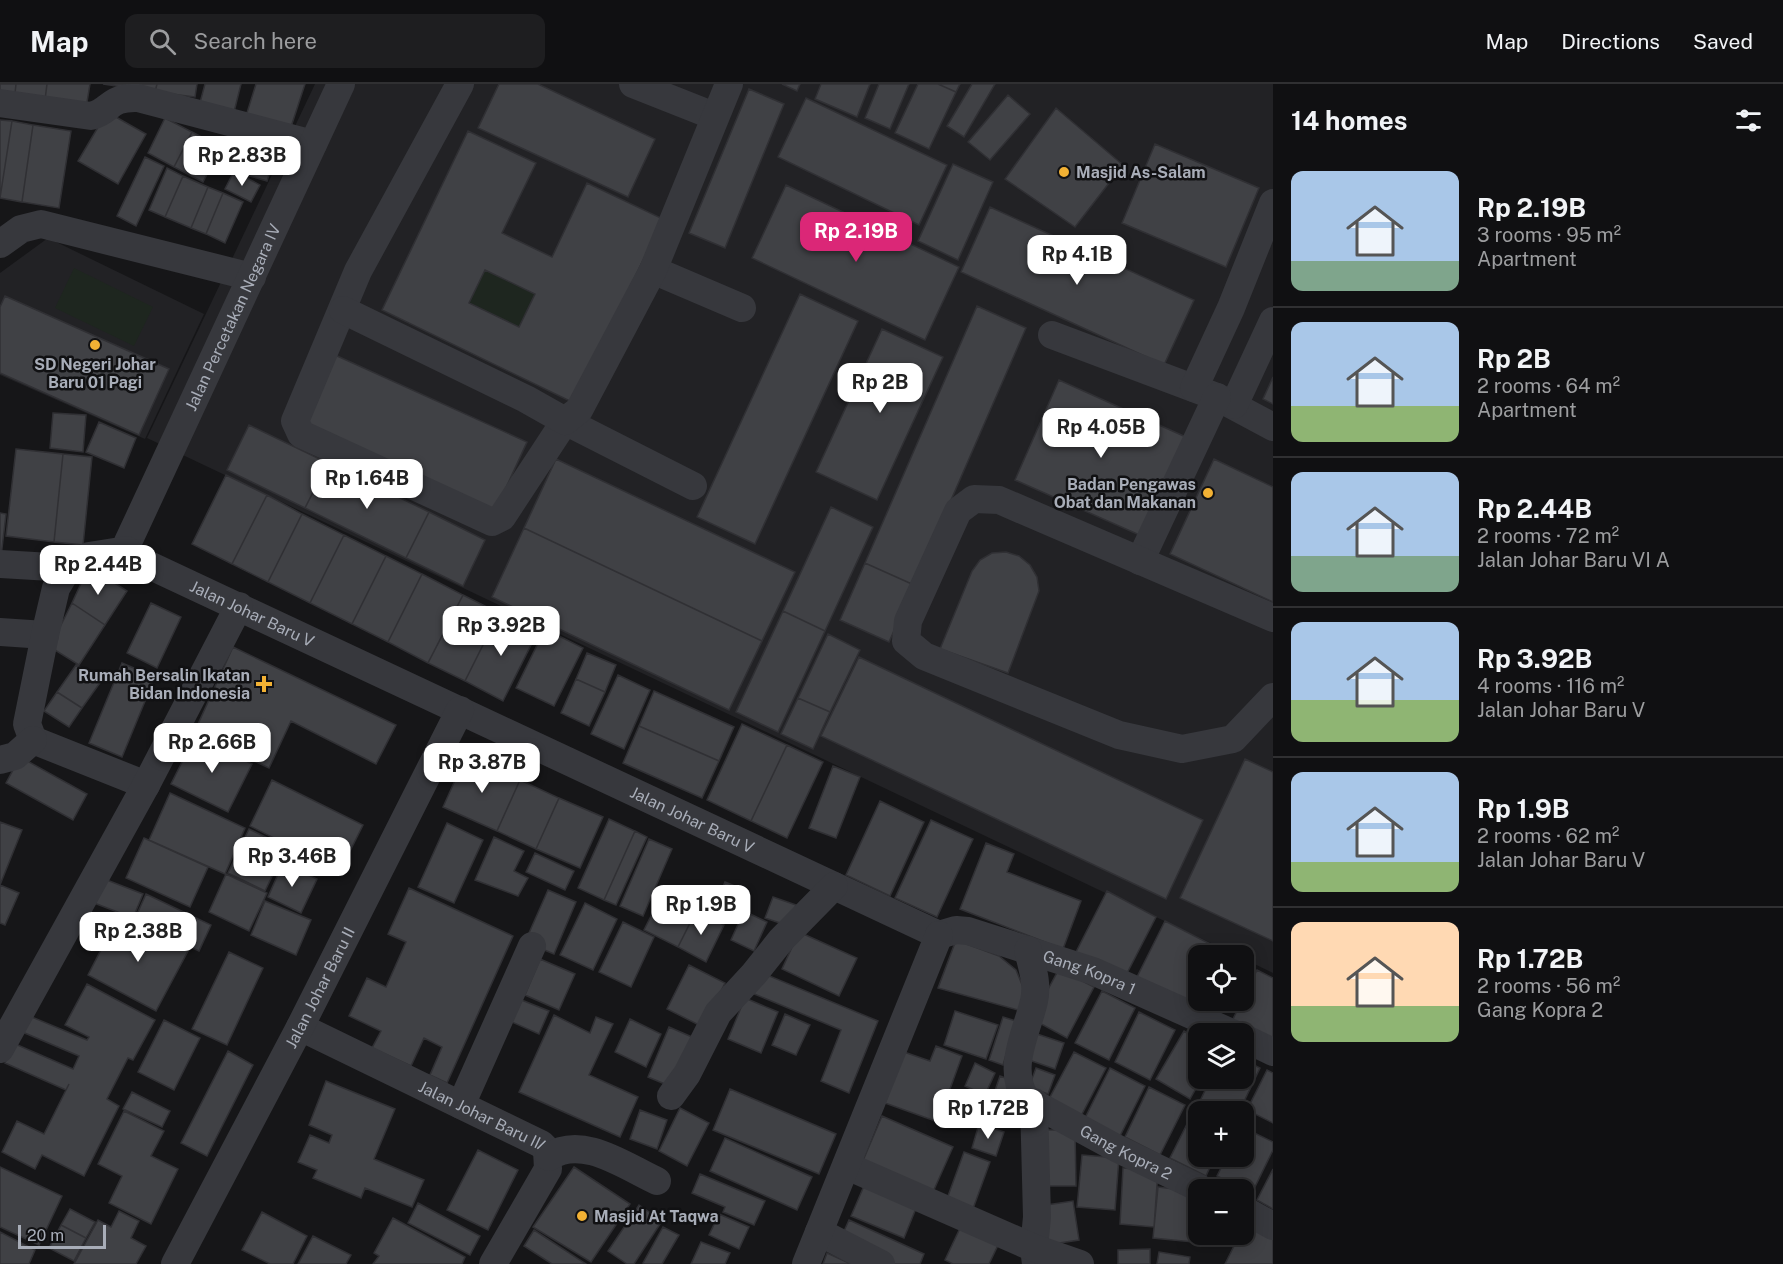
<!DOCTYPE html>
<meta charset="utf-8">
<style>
:root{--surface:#101012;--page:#1e1e20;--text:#f1f3f6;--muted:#9c9d9f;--line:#303032;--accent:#db2777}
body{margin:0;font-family:"Public Sans",sans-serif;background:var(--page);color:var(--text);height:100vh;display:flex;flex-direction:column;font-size:22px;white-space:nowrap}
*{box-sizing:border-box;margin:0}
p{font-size:20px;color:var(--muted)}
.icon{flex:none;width:33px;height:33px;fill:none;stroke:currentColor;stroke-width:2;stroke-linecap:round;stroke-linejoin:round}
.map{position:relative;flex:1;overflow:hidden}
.sheet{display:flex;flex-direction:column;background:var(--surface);width:510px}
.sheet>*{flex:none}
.controls{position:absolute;left:1188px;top:861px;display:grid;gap:12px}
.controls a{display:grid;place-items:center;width:66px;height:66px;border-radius:12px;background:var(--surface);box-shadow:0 3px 15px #0003,0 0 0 2px var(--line);font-size:30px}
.scale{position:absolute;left:18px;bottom:15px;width:88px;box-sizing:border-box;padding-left:6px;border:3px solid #a8adb8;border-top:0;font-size:16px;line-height:21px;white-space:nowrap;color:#a8adb8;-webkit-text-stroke:4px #111113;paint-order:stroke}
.price{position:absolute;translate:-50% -51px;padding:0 14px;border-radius:12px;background:#fff;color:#222;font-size:20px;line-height:39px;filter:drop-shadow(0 2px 3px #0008)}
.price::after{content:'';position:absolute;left:50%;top:36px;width:18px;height:14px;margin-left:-9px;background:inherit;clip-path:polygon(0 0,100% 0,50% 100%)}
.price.current{background:var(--accent);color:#fff}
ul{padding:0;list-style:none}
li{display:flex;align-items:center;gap:18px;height:150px;padding:0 18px}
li+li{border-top:2px solid var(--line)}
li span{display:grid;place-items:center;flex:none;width:168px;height:120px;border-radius:12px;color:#555}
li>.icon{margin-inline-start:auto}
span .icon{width:72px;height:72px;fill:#fffc;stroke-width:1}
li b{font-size:26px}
h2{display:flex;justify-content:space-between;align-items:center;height:72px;padding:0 18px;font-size:26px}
header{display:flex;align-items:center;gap:36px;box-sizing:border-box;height:84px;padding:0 30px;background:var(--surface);border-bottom:2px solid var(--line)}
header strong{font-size:28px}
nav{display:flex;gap:33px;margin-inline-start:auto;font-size:21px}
.search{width:420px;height:54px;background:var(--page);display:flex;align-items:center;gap:15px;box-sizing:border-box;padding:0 21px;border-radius:12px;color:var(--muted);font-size:22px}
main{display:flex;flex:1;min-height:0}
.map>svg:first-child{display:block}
</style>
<header>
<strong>Map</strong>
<div class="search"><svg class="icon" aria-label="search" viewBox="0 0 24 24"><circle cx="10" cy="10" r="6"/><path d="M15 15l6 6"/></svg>Search here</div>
<nav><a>Map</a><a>Directions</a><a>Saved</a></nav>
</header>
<main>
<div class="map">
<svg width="1273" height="1180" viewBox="0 0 1273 1180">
<rect width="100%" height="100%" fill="#161618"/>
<path fill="#222225" d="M315,0H1273V889L1244,875V872L1236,871L147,354Z
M48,154L204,230L145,355L0,291V189Z"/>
<path fill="#1e261f" d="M74,184L153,223L134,262L55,224Z
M485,186L535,210L519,243L469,219Z"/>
<path fill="#404145" stroke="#303034" stroke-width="1.5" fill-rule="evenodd" d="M0,0H16L14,19L0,18Z
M16,0H47L44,24L14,19Z
M47,0H90L85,30L44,24Z
M103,0H157L155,8Z
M157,0H197L195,13L155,8Z
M205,0H241L232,36L198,26Z
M256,0H305L290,46L246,32Z
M499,0H538L655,55L628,113L478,44Z
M782,0H800L797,7Z
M821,0H870L857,33L815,15Z
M879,0H909L890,45L865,34Z
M918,0H938L956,8L929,65L895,49Z
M938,0H960L956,8Z
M972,0H995L964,53L947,42Z
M749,5L784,20L725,164L689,149Z
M1008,11L1030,30L990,76L968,58Z
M806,14L947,81L919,141L778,73Z
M1056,24L1123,81L1075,143L1005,95Z
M107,28L146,50L118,100L78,77Z
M165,34L192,48L174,83L148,69Z
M0,36L12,37L0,114Z
M12,37L33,41L22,118L0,114Z
M33,41L71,47L59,124L22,118Z
M468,47L536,79L502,149L552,173L587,99L663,135L574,319L382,226ZM485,186L535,210L519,243L469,219Z
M192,48L221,63L203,98L174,83Z
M238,60L258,66L250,92L230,85Z
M1155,60L1259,104L1226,183L1122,139Z
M258,66L275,72L267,97L250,92Z
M145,73L164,82L136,142L117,132Z
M953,80L993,98L958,176L918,157Z
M167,84L183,92L165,133L149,126Z
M234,87L260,101L251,118L225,105Z
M183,92L208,103L191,144L165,133Z
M786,101L959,183L925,256L752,174Z
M208,103L223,109L206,150L191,144Z
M223,109L243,118L225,159L206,150Z
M990,123L1194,216L1164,281L961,188Z
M800,210L858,237L755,460L697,433Z
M5,212L169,285L139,351L0,289V223Z
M977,222L1026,244L914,501L865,479Z
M882,245L943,273L877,416L816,388Z
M335,271L527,358L493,432L302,345Z
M1273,293V320L1263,315Z
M1059,296L1188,354L1144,453L1015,396Z
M53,329L86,331L83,368L50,364Z
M99,338L136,354L124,384L86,368Z
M249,341L328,379L305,424L227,386Z
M16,365L63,370L54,458L6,452Z
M63,370L92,373L83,461L54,458Z
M556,375L795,488L762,557L524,444Z
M1214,375L1273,403V518L1170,470Z
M328,379L429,428L406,474L305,424Z
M226,391L267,411L232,480L192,460Z
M267,411L302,430L268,498L232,480Z
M831,423L873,443L825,547L783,527Z
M429,428L485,456L463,502L406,474Z
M0,429L6,430L1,473H0Z
M302,430L344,451L310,519L268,498Z
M524,444L762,557L729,626L492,513Z
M344,451L386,472L352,540L310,519Z
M1006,468L1019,472L1030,481L1037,493L1039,507L1008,589L940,565L972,487L980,476L992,469Z
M386,472L422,490L388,558L352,540Z
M865,479L914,501L889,558L840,536Z
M89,482L127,507L105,541L72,519Z
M422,490L463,511L428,579L388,558Z
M463,511L499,529L465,597L428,579Z
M72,519L105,541L79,581L50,563Z
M151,519L181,533L157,584L127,569Z
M783,527L825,547L778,648L736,628Z
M499,529L537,549L503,617L465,597Z
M545,545L583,564L554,622L516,604Z
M828,550L860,566L830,628L798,614Z
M233,563L396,641L376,680L291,637L269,684L194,649Z
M587,569L616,581L605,608L576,595Z
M859,573L1203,736L1166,815L821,652Z
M122,579L155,593L122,673L89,659Z
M76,581L102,596L82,624L57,608Z
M618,591L650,606L624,665L591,650Z
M576,595L605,608L589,642L561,629Z
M654,607L734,643L719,677L639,642Z
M57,608L82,624L69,643L44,627Z
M798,614L830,628L813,665L781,650Z
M742,640L787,661L751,737L707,716Z
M639,642L719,677L702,714L623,679Z
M195,652L252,680L228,728L171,700Z
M787,661L823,678L787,754L751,737Z
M466,672L520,696L497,747L443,723Z
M20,673L87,710L73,736L6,699Z
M1245,675L1273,688V857L1180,814Z
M833,682L860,693L836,754L809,744Z
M272,696L363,741L340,787L250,742Z
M520,696L559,714L536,765L497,747Z
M170,709L245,744L225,790L149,756Z
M559,714L603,733L580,784L536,765Z
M880,717L924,738L890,812L846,791Z
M609,735L635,747L604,816L578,804Z
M931,736L973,755L937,833L895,814Z
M0,738L22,746L0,801L19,809L5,841L0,839Z
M447,739L483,756L454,819L418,803Z
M249,745L286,763L265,807L228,789Z
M635,747L647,753L616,821L604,816Z
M494,753L524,767L514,787L528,794L518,812L475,796Z
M144,754L208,783L190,823L126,794Z
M649,755L672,765L643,832L620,822Z
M986,759L1014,770L1007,788L1081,817L1063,865L960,825Z
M535,769L574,787L565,806L526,788Z
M283,779L317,795L301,829L268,813Z
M226,790L267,809L249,847L209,828Z
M99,793L143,810L133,834L89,817Z
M725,798L749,808L736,839L712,829Z
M409,804L513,852L447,999L430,991L442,963L424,954L411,982L372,964L381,947L349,932L367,894L386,903L406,858L388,850Z
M548,806L576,818L554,870L525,858Z
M1107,807L1156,833L1123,897L1074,872Z
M146,810L211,841L199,867L134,837Z
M662,810L696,827L678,863L644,846Z
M773,813L796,821L789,842L765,834Z
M265,817L311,836L296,871L251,851Z
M585,819L617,835L593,886L560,871Z
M696,827L724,841L706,878L678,863Z
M744,827L767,838L754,867L731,856Z
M119,831L188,867L156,927L88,891Z
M1165,837L1234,872H1198V916H1220L1211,933L1136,895Z
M623,838L654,853L631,903L599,888Z
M799,848L857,874L839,912L782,885Z
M956,856L999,872L1016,886L1023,903L1022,927L938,904Z
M229,868L263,884L227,961L192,945Z
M540,875L575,890L559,926L525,911Z
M689,881L725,899L703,943L667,925Z
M1059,885L1094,903L1067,954L1032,935Z
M1257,886L1273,894V958L1232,937Z
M762,889L878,937L849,1009L821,997L841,946L752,909Z
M87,900L155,936L133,976L128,974L107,1015L119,1022L84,1092L42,1071L35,1085L2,1068L17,1037L44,1050L69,1000L66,1006L5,979L13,959L73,985L79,972L20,947L27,931L87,956L89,953L65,941Z
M1102,907L1135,924L1109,976L1075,959Z
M514,913L549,927L539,950L503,934Z
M745,914L778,928L761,969L728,955Z
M955,927L998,941L986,975L944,961Z
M1139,928L1175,946L1150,996L1115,978Z
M785,930L810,941L796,971L772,961Z
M554,931L590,949L596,933L613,940L589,991L638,1013L620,1053L519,1008Z
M1003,933L1016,937L1003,981L989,976Z
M630,935L661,950L646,983L615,968Z
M164,936L200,954L174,1006L138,988Z
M669,943L692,953L672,1003L648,993Z
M1184,947L1198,956V994H1202L1190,1015L1156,995Z
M1037,950L1064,959L1055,985L1029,976Z
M936,962L962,972L938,1038L885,1019L904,968L930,977Z
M228,967L253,981L207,1072L181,1059Z
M1074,968L1106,984L1081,1032L1049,1015Z
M1244,976L1260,984L1239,1028H1222L1200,1017L1211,994H1244Z
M975,979L995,989L985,1011L965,1002Z
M1036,984L1055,991L1048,1010L1029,1003Z
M1110,984L1145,1002L1120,1052L1085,1034Z
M1267,986L1273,989V1039L1247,1026Z
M1000,992L1016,998L1005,1033L988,1027Z
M326,997L395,1025L374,1075L424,1096L412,1123L365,1104L361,1114L313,1094L317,1086L298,1078L310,1051L329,1059L332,1051L309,1041Z
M1149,1003L1185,1021L1160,1071L1125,1053Z
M730,1005L836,1050L819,1090L713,1046Z
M132,1008L170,1027L162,1043L123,1025Z
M680,1024L709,1039L687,1082L659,1067Z
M1195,1024L1202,1028H1198V1072H1215L1206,1092L1170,1074Z
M640,1026L667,1036L657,1065L630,1055Z
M124,1027L164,1047L151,1072L178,1085L151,1140L109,1119L122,1092L98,1080Z
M882,1032L953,1063L929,1117L859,1086Z
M979,1040L1004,1048L996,1072L972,1064Z
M1244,1044L1273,1058V1066L1252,1109L1217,1092L1227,1072H1244Z
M1037,1046H1075L1076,1102H1038Z
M725,1054L812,1093L797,1126L710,1087Z
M478,1066L518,1086L488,1146L447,1126Z
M964,1068L990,1078L970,1133L944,1123Z
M1082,1071L1119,1074L1115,1126L1077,1123Z
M0,1083L62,1112L39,1161L0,1143Z
M574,1083L630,1120L591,1178L533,1143Z
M1123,1084L1158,1087L1154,1143L1120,1140Z
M1273,1085V1125L1257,1116Z
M700,1090L765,1117L754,1141L723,1128L725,1123L692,1109Z
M867,1095L919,1117L904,1154L851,1132Z
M1158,1103L1198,1108L1193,1158L1153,1154Z
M1073,1117L1079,1156L1046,1161L1040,1122Z
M418,1119L480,1152L470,1171L408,1139Z
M639,1121L662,1137L634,1180H627L608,1167Z
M70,1125L95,1138L86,1154L61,1141Z
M119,1127L139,1137L131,1154L146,1162L136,1180H74L98,1136L111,1143Z
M262,1128L307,1152L293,1180H270L242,1166Z
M719,1130L749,1143L739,1165L709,1151Z
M1249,1133L1273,1145V1180H1225L1240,1150H1244Z
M393,1134L465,1173L462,1180H373L379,1172L374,1169Z
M849,1136L924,1170L920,1180H894L840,1156Z
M962,1140L999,1159L989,1180H953L945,1176Z
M61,1141L86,1154L74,1177L49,1164Z
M663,1143L679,1151L662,1180H645L643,1179Z
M534,1146L586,1180H552L524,1162Z
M0,1148L35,1166L29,1180H0Z
M313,1152L351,1171L346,1180H298Z
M701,1158L730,1169L725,1180H691Z
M1150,1165V1180H1118V1166Z
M1159,1168L1190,1173L1189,1180H1157Z
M827,1169L851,1180H823Z"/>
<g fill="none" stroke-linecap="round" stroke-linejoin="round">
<g stroke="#37383d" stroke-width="28">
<path d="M460,0L358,187L295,337L301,350L492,438L502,433L565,337L693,402"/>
<path d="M633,0L714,32"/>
<path d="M0,19L91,32C112,27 107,13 138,14L313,60"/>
<path d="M0,160L21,145L41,140L252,193"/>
<path d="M653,186L742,224"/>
<path d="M343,226L526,315L565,337L579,326L653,186L729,0"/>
<path d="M1052,251L1217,313L1273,343"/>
<path d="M1194,304L1231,224L1273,119"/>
<path d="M1234,321L1273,237"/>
<path id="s1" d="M127,466L136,475L939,851"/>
<path id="s2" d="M127,466L128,458L341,0"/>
<path d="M1140,477L1217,313"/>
<path d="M0,480L68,484L89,472L127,466"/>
<path d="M1273,534L999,416L974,415L958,427L908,537L906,557L924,572L1119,651L1182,665L1233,655L1273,613"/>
<path d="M0,548L45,551"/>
<path d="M33,656L27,640L45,551L56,504L68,484"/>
<path d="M33,656L146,701"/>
<path d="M0,676L15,672L33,656"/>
<path id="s3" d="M939,851L956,846L968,847L1093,887L1234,950"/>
<path id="s4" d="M1028,866C1032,883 1038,899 1034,917C1027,948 1006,984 1026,1015L1118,1065L1203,1106"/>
<path id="s5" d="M300,943L541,1060L547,1066L548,1085L493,1180"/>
<path d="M1244,954L1273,968"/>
<path d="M0,965L146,701L239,522"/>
<path d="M671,1012L687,990L718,929L754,890L781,856L834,802"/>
<path d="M1034,1018L1037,1133L1034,1164L1036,1180"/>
<path d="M461,1021L532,862"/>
<path d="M549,1073C582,1050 626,1083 657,1097"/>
<path d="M847,1082L1034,1164L1080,1180"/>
<path d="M1244,1126L1273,1142"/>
<path d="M819,1148L881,1180"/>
<path id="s6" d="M175,1180L300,943L460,626"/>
<path d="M806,1180L939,851"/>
</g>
</g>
<g fill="#f2b134" stroke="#111113" stroke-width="2">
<circle cx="1064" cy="88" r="6"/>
<circle cx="95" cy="261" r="6"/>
<circle cx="1208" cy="409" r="6"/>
<path d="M261 591h6v6h6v6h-6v6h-6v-6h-6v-6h6z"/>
<circle cx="582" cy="1132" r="6"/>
</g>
<g text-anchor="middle" stroke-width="5" stroke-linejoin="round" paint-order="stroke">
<g font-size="16" font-weight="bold" fill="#a8adb8" stroke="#111113" text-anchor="start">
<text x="1076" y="94">Masjid As-Salam</text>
<text x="95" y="286" text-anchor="middle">SD Negeri Johar<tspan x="95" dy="18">Baru 01 Pagi</tspan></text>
<text x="1196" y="406" text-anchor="end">Badan Pengawas<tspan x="1196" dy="18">Obat dan Makanan</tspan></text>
<text x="250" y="597" text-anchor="end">Rumah Bersalin Ikatan<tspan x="250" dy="18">Bidan Indonesia</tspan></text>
<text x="594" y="1138">Masjid At Taqwa</text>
</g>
<g font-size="16" fill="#a8adb8" stroke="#111113">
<text dy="6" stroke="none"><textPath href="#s2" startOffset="256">Jalan Percetakan Negara IV</textPath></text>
<text dy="6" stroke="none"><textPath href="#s1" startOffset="141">Jalan Johar Baru V</textPath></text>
<text dy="6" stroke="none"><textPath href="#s1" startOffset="627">Jalan Johar Baru V</textPath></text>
<text dy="6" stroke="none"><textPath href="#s3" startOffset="158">Gang Kopra 1</textPath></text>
<text dy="6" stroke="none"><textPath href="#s6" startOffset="312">Jalan Johar Baru II</textPath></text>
<text dy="6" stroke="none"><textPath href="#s5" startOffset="202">Jalan Johar Baru III</textPath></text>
<text dy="6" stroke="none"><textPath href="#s4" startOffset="267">Gang Kopra 2</textPath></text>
</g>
</g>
</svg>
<div class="controls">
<a><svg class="icon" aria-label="locate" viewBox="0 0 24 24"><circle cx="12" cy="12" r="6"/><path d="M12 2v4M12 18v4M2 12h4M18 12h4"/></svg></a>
<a><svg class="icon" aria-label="layers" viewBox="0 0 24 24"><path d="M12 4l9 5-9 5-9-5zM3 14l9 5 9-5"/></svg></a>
<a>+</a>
<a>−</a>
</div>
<div class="scale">20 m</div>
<b class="price" style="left:242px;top:103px">Rp 2.83B</b>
<b class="price current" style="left:856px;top:179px">Rp 2.19B</b>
<b class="price" style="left:1077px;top:202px">Rp 4.1B</b>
<b class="price" style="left:880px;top:330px">Rp 2B</b>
<b class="price" style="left:1101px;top:375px">Rp 4.05B</b>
<b class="price" style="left:367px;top:426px">Rp 1.64B</b>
<b class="price" style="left:98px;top:512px">Rp 2.44B</b>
<b class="price" style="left:501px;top:573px">Rp 3.92B</b>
<b class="price" style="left:212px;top:690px">Rp 2.66B</b>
<b class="price" style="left:482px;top:710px">Rp 3.87B</b>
<b class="price" style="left:292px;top:804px">Rp 3.46B</b>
<b class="price" style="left:701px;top:852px">Rp 1.9B</b>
<b class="price" style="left:138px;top:879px">Rp 2.38B</b>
<b class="price" style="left:988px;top:1056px">Rp 1.72B</b>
</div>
<section class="sheet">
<h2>14 homes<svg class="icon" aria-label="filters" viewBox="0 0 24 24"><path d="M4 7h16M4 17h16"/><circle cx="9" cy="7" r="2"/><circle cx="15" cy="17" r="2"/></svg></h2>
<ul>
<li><span style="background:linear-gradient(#a9c7e8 75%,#7fa58c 0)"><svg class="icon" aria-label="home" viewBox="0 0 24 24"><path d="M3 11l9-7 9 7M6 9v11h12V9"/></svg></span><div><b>Rp 2.19B</b><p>3 rooms · 95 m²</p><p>Apartment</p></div></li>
<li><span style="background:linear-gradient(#a9c7e8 70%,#8fb573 0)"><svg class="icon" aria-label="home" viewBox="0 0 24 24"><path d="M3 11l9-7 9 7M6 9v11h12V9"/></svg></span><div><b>Rp 2B</b><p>2 rooms · 64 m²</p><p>Apartment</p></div></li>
<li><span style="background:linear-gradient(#a9c7e8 70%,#7fa58c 0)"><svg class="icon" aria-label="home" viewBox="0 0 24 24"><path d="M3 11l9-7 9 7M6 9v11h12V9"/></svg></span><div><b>Rp 2.44B</b><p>2 rooms · 72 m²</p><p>Jalan Johar Baru VI A</p></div></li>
<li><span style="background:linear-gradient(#a9c7e8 65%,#8fb573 0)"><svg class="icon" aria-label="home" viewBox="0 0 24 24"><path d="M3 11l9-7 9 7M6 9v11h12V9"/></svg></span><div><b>Rp 3.92B</b><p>4 rooms · 116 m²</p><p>Jalan Johar Baru V</p></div></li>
<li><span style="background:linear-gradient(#a9c7e8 75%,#8fb573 0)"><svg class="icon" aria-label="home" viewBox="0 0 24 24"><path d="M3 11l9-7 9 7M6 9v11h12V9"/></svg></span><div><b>Rp 1.9B</b><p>2 rooms · 62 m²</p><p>Jalan Johar Baru V</p></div></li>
<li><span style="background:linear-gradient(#ffd9b3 70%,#8fb573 0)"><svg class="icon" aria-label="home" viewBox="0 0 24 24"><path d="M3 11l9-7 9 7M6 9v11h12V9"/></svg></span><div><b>Rp 1.72B</b><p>2 rooms · 56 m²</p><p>Gang Kopra 2</p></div></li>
</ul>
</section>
</main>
